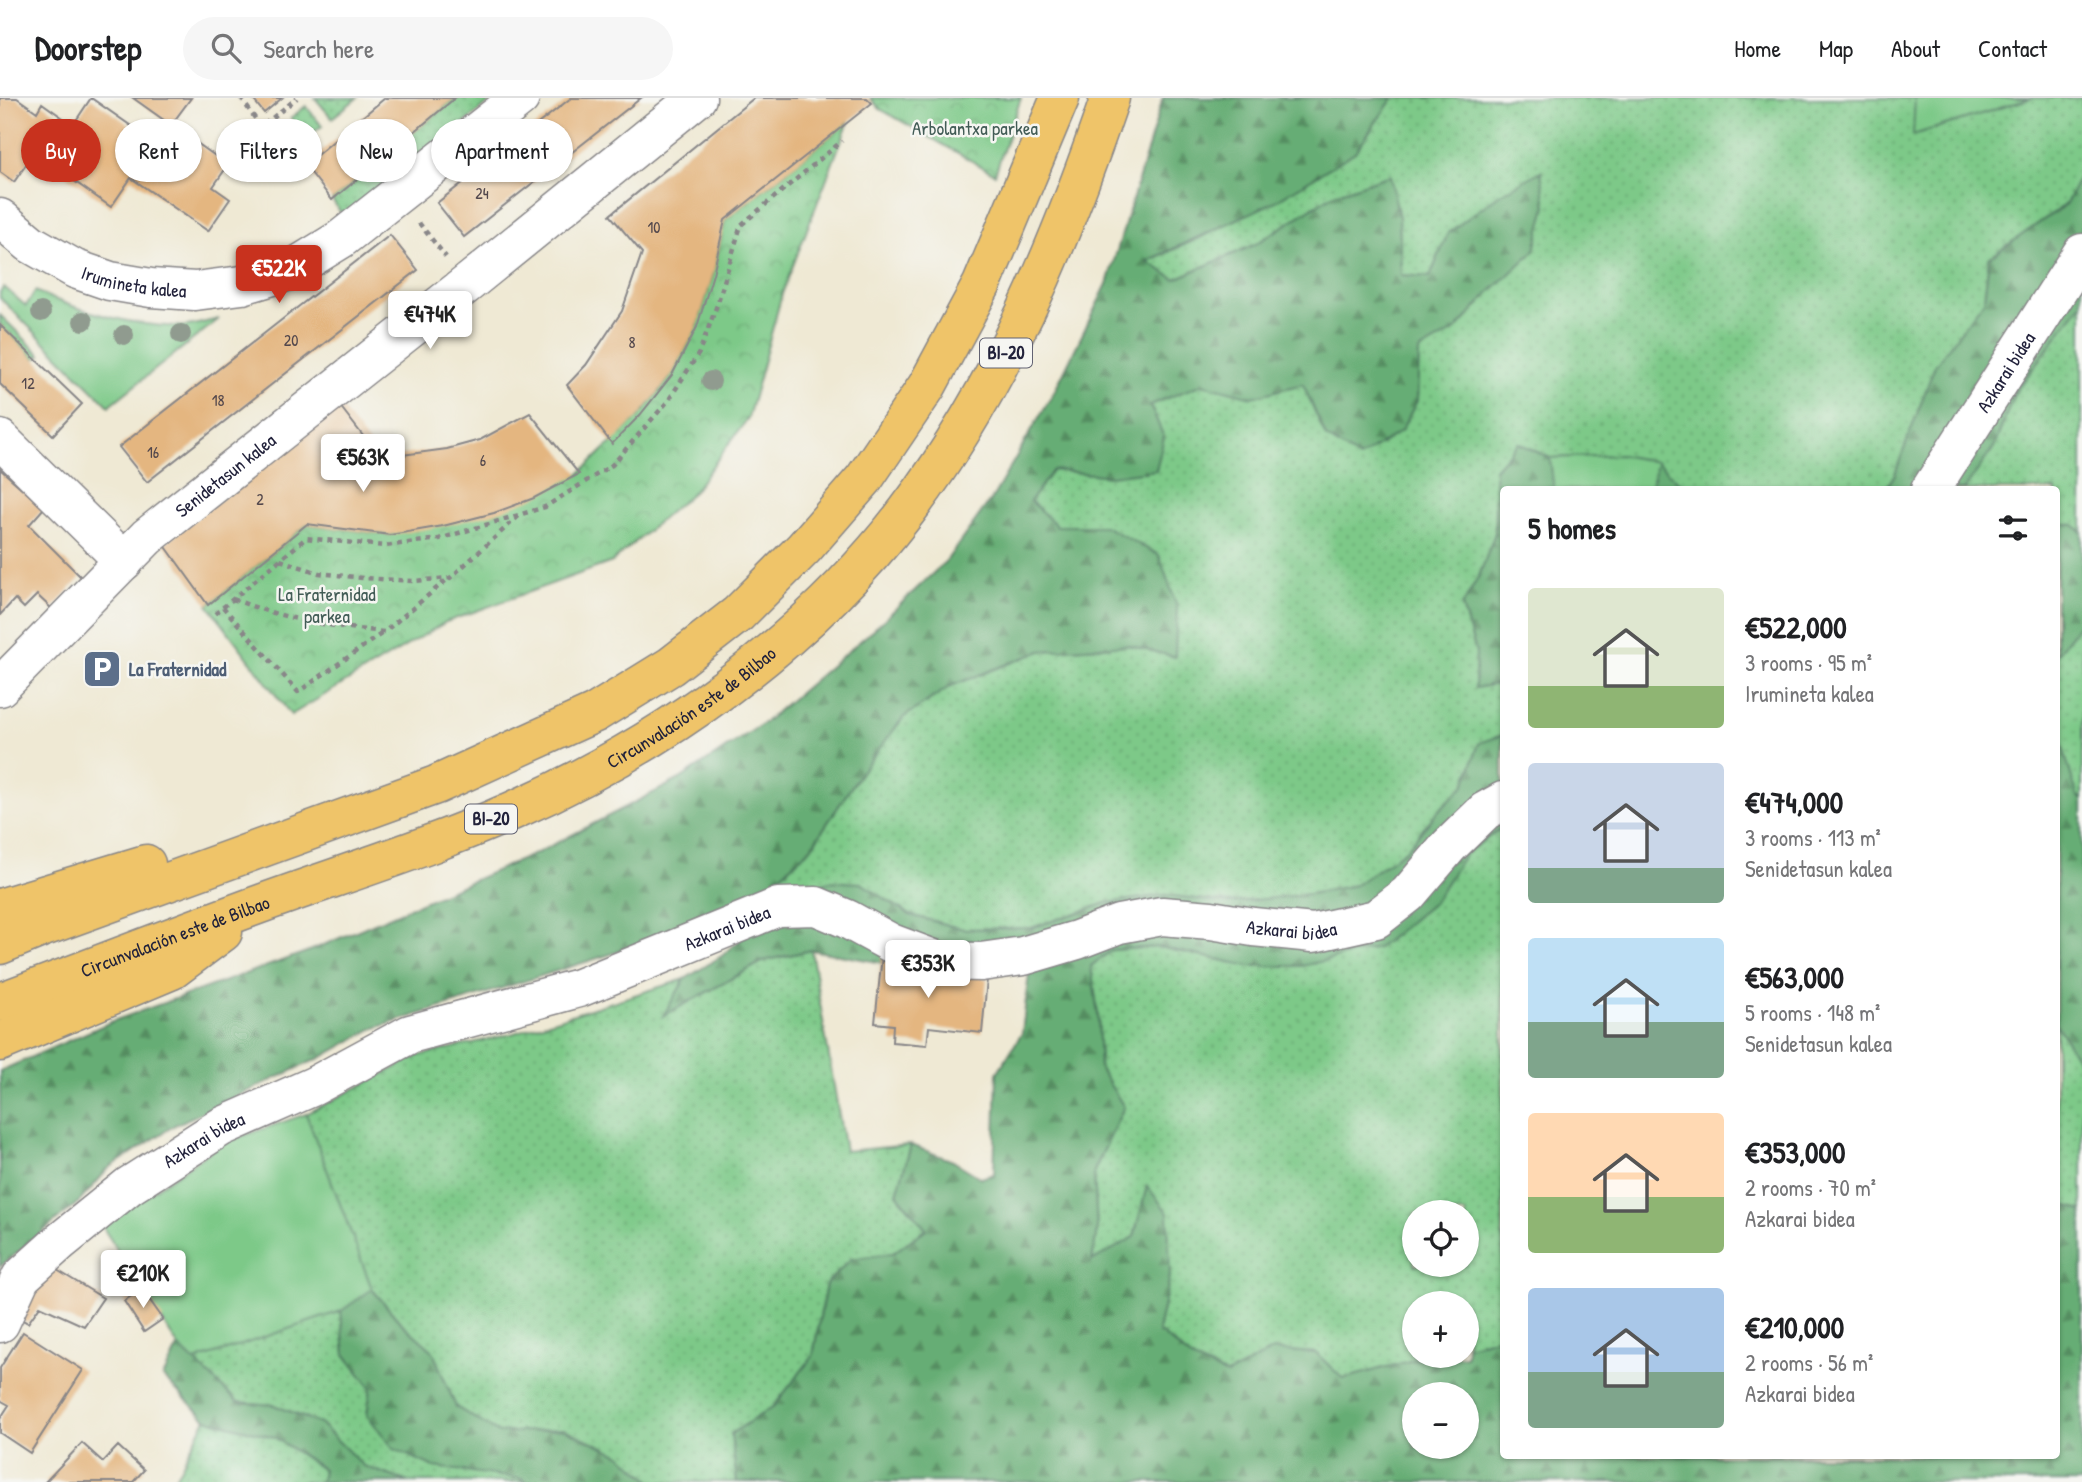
<!DOCTYPE html>
<meta charset="utf-8">
<style>
:root{--surface:#fff;--page:#f6f6f6;--text:#202124;--muted:#757577;--line:#e0e0e0;--accent:#c8321e}
body{margin:0;font-family:"Patrick Hand",sans-serif;background:var(--page);color:var(--text);height:100vh;display:flex;flex-direction:column;font-size:26px;white-space:nowrap}
*{box-sizing:border-box;margin:0}
p{font-size:23px;color:var(--muted)}
.icon{flex:none;width:38px;height:38px;fill:none;stroke:currentColor;stroke-width:2;stroke-linecap:round;stroke-linejoin:round}
.map{position:relative;flex:1;overflow:hidden}
.panel{position:absolute;left:1500px;top:388px;width:560px;height:973px;display:flex;flex-direction:column;background:var(--surface);border-radius:7px;box-shadow:0 2px 5px #0004}
.panel>*{flex:none}
.banner{position:absolute;left:21px;top:21px;width:665px;height:63px;display:flex;gap:14px}
.tools{position:absolute;left:1402px;top:1102px;display:grid;gap:14px}
.tools a{display:grid;place-items:center;width:77px;height:77px;border-radius:50%;background:var(--surface);box-shadow:0 2px 5px #0004;font-size:35px}
.price{position:absolute;translate:-50% -60px;padding:0 16px;border-radius:7px;background:#fff;color:#222;font-size:23px;line-height:46px;filter:drop-shadow(0 2px 4px #0008)}
.price::after{content:'';position:absolute;left:50%;top:42px;width:21px;height:16px;margin-left:-10px;background:inherit;clip-path:polygon(0 0,100% 0,50% 100%)}
.price.current{background:var(--accent);color:#fff}
ul{padding:0;list-style:none}
li{display:flex;align-items:center;gap:21px;height:175px;padding:0 28px}
li span{display:grid;place-items:center;flex:none;width:196px;height:140px;border-radius:7px;color:#555}
li>.icon{margin-inline-start:auto}
span .icon{width:84px;height:84px;fill:#fffc;stroke-width:1}
li b{font-size:30px}
h2{display:flex;justify-content:space-between;align-items:center;height:84px;padding:0 28px;font-size:30px}
.pill{padding:0 24px;border-radius:32px;background:var(--surface);box-shadow:0 2px 5px #0004;font-size:24px;line-height:63px}
.pill.current{background:var(--accent);color:#fff}
header{display:flex;align-items:center;gap:42px;box-sizing:border-box;height:98px;padding:0 35px;background:var(--surface);border-bottom:2px solid var(--line)}
header strong{font-size:33px}
nav{display:flex;gap:38px;margin-inline-start:auto;font-size:24px}
.search{width:490px;height:63px;background:var(--page);display:flex;align-items:center;gap:18px;box-sizing:border-box;padding:0 24px;border-radius:38px;color:var(--muted);font-size:26px}
.map>svg:first-child{display:block}
</style>
<header>
<strong>Doorstep</strong>
<div class="search"><svg class="icon" aria-label="search" viewBox="0 0 24 24"><circle cx="10" cy="10" r="6"/><path d="M15 15l6 6"/></svg>Search here</div>
<nav><a>Home</a><a>Map</a><a>About</a><a>Contact</a></nav>
</header>
<div class="map">
<svg width="2082" height="1384" viewBox="0 0 2082 1384">
<defs>
<pattern id="grass-dots" width="8" height="8" patternUnits="userSpaceOnUse" patternTransform="scale(1.75)"><rect width="8" height="8" fill="#7dc988"/><path d="M2 2h.1M6 6h.1" fill="none" stroke="#6cac76" stroke-width="1.8" stroke-linecap="round"/></pattern>
<pattern id="forest-firs" width="22" height="20" patternUnits="userSpaceOnUse" patternTransform="scale(1.75)"><rect width="22" height="20" fill="#66ad74"/><path d="M5 1l3.5 6h-7zM16 11l3.5 6h-7z" fill="#548c60"/></pattern>
<pattern id="park-crowns" width="20" height="18" patternUnits="userSpaceOnUse" patternTransform="scale(1.75)"><rect width="20" height="18" fill="#7dc988"/><path d="M2 6a3 3 0 1 1 6 0M12 15a3 3 0 1 1 6 0" fill="none" stroke="#6cac76"/></pattern>
</defs>
<rect width="100%" height="100%" fill="#f6f6f2"/>
<filter id="ink" filterUnits="userSpaceOnUse"><feTurbulence type="fractalNoise" baseFrequency=".0143" numOctaves="2"/><feDisplacementMap in="SourceGraphic" scale="14" xChannelSelector="R" yChannelSelector="G"/><feConvolveMatrix kernelMatrix="1 2 1 2 8 2 1 2 1" color-interpolation-filters="sRGB"/></filter>
<filter id="wash" filterUnits="userSpaceOnUse"><feTurbulence type="fractalNoise" baseFrequency=".00686" numOctaves="4" result="noise"/><feDisplacementMap in="SourceGraphic" scale="28" xChannelSelector="R" yChannelSelector="G"/><feGaussianBlur stdDeviation="1.57" result="paint"/><feColorMatrix in="noise" values="0 0 0 0 0 0 0 0 0 0 0 0 0 0 0 0 0 1.4 0 .05"/><feComposite in="paint" operator="in"/></filter>
<g filter="url(#wash)">
<rect width="100%" height="100%" fill="#efe9d4"/>
<path fill="url(#grass-dots)" stroke="#507662" stroke-width="2" fill-rule="evenodd" d="M315,0H357L332,20Z
M455,0H495L346,122L332,102Z
M1393,0H1915L1914,37L2032,0H2082V73L2066,106L1989,160L1984,202L1915,322L1895,376L1885,392H1687L1657,364L1620,357L1550,360L1519,345L1495,371V435L1480,476L1462,508L1476,554L1475,590L1503,585V637L1479,645L1465,687L1438,713L1406,752L1355,787L1310,796L1229,805L1165,797L1107,805L1031,830L963,831L910,817L861,785L807,796L765,791L811,750L861,674L904,619L951,588L1041,553L1128,547L1175,558L1105,428H1057L1030,403L1053,372L1111,378L1163,339L1150,306L1202,285L1252,299L1303,285L1326,339L1417,302L1419,253L1457,231L1488,196L1448,135L1430,179L1401,177L1399,119L1334,96L1254,147L1175,181L1146,164L1200,140L1355,54Z
M306,8L322,28L280,60L270,46L296,27L291,20Z
M2082,205V434L2074,427L2056,425V392H1964L1994,349L2014,296Z
M0,217L41,257L35,261L0,227Z
M2082,523V702L2077,698L2057,634L2056,557Z
M1503,729V1238L1467,1248L1466,1206H1414V1258H1428L1343,1281L1316,1255L1273,1252L1227,1277L1195,1263L1158,1233L1170,1178L1147,1089L1134,1139L1092,1164L1097,1132L1094,1073L1124,1009L1100,971L1098,916L1091,868L1112,852L1158,849L1249,868L1465,756ZM1414,1115H1466V1167H1414Z
M811,852L845,1053L911,1047L897,1095L926,1131L893,1155L851,1161L826,1186L813,1258L774,1308L731,1336L737,1384H652L621,1357L564,1331L499,1335L456,1309L432,1252L399,1223L372,1191L306,1016L418,958L511,936L685,881L665,917L764,863Z
M2056,926L2082,969V1113L2056,1103Z
M341,1213L345,1256L371,1290L367,1317L527,1384H408L363,1368L322,1327L274,1307L238,1304L194,1263Z
M206,1321L274,1339L323,1372L321,1384H173Z"/>
<path fill="url(#forest-firs)" stroke="#446858" stroke-width="2" fill-rule="evenodd" d="M1163,0H1393L1355,54L1274,104L1147,163L1175,181L1254,147L1334,96L1390,77L1399,119L1401,177L1430,179L1448,135L1500,96L1541,73L1546,108L1535,152L1488,196L1457,231L1419,253L1417,303L1401,333L1359,360L1326,339L1303,286L1252,299L1202,286L1150,307L1164,339L1156,372L1111,378L1053,372L1030,403L1057,428H1105L1159,457L1177,509L1175,559L1128,547L1041,553L951,588L904,619L861,674L811,750L765,791L624,852L372,931L324,958L175,1027L109,1070L80,1103L0,1169V973L113,923L312,852L537,755L680,681L765,624L873,532L946,463L994,397L1055,292L1107,186Z
M2082,73V205L2014,296L1994,349L1964,392H1885L1895,376L1935,267L1984,202L1989,160L2066,106Z
M1518,345L1550,360L1554,392H1503V585L1475,590L1476,554L1462,508L1480,476L1495,435V371Z
M1657,364L1687,392H1650Z
M2056,425L2074,427L2082,434V523L2056,557Z
M2056,626L2077,697L2082,702V969L2056,926Z
M1503,637V729L1465,756L1434,804L1378,850L1302,868H1249L1158,849L1112,852L1091,868L1098,916L1100,971L1124,1009L1094,1073L1097,1132L1092,1163L1134,1139L1147,1088L1168,1115L1170,1178L1158,1233L1195,1263L1227,1277L1273,1252L1316,1255L1343,1281L1428,1258H1466L1467,1248L1503,1238V1358H2056V1103L2082,1113V1384H737L731,1336L774,1308L813,1258L826,1186L851,1161L893,1155L926,1131L897,1096L911,1047L953,1063L981,1080L994,1076L997,975L1022,935L1029,875L883,865L811,852L764,863L663,918L685,881L723,857L758,826L829,783L861,785L910,817L963,831L1031,830L1107,805L1165,797L1229,805L1310,796L1355,787L1406,752L1438,713L1465,687L1479,645ZM1414,1297H1466V1349H1414Z
M372,1191L399,1223L432,1252L456,1309L499,1335L564,1331L621,1357L652,1384H527L522,1381L434,1369L394,1351L367,1317L371,1290L345,1256L341,1213Z
M178,1248L238,1304L274,1307L322,1327L363,1368L408,1384H321L323,1371L274,1339L206,1321L163,1279Z"/>
<path fill="url(#park-crowns)" stroke="#507662" stroke-width="2" d="M870,0H1021L995,76L880,11Z
M849,23L782,196L748,320L694,393L612,464L446,524L291,617L208,507L307,426L390,437L579,376L640,317L672,277L697,229L713,176L725,122Z"/>
<path fill="#7dc988" stroke="#507662" stroke-width="2" d="M1915,0H2032L1913,37Z
M4,189L26,208L35,193C75,212 142,231 186,228C197,227 208,223 219,221L109,308L0,200V194Z
M1620,357L1657,364L1650,392H1554L1550,360Z
M306,1016L372,1191L341,1213L194,1263L178,1248L102,1128L222,1045Z"/>
<g id="blocks">
<path fill="#e4b680" d="M0,0H17L37,14L42,5L73,27L91,0L170,55L184,36L228,67L213,89L230,101L208,133L131,80L111,109L34,55L14,84L0,74Z
M133,0H191L171,27Z
M252,0H282L264,15Z
M385,0H455L332,102L305,67Z
M571,0H641L464,139L437,105Z
M754,0H867L872,5L725,122L713,176L697,229L672,277L640,317L612,346L567,287L586,267L622,213L642,155L610,117Z
M390,137L418,172L147,384L119,349Z
M0,227L82,306L53,337L0,286Z
M340,308L380,360L447,351L480,342L530,315L579,376L534,400L494,415L443,428L390,437L307,426L208,507L164,446Z
M0,371L44,410L29,427L81,479L52,511L37,497L24,510L15,501L0,517Z
M882,857L987,881L982,935L929,929L927,947L892,944L893,927L875,925Z
M47,1166L103,1200L84,1228L40,1208L28,1225L13,1217Z
M142,1191L163,1221L144,1234L124,1203Z
M23,1234L83,1272L30,1355L0,1335V1321L9,1307L0,1302V1270Z
M82,1345L103,1364L118,1348L144,1372L133,1384H45Z"/>
</g>
</g>
<g filter="url(#ink)">
<use href="#blocks" fill-opacity="0" stroke="#888688" stroke-width="2"/>
<g fill="none" stroke-linecap="round" stroke-linejoin="round">
<defs>
<g id="minor">
<path id="s1" d="M0,120L31,146L75,171L110,183L151,190L195,193L242,187L289,173L341,141L520,0"/>
<path d="M0,341L124,463"/>
<path id="s2" d="M1930,392L2082,155"/>
<path id="s3" d="M0,589L147,439L467,186L697,0"/>
<path id="s4" d="M0,1225L21,1179L61,1143L129,1088L221,1029L314,988L410,936L579,890L778,809L816,808L847,821L891,845L939,863L981,864L1023,858L1077,842L1119,826L1162,818L1211,822L1253,829L1313,835L1376,821L1408,796L1449,748L1485,713L1503,703"/>
</g>
<g id="major">
<path d="M0,810L146,766"/>
<path d="M0,847L41,830L436,687L595,615L671,568L738,516L804,450L864,381L927,288L982,186L1060,0"/>
<path id="s5" d="M0,904C88,871 175,837 263,805C346,775 431,749 512,713C664,646 805,546 907,413C1001,289 1060,146 1110,0"/>
<path d="M0,944L172,872L223,834"/>
</g>
</defs>
<use href="#minor" stroke="#888688" stroke-width="41"/>
<use href="#major" stroke="#888688" stroke-width="41"/>
<path stroke="#888688" stroke-width="4.5" stroke-dasharray="5 5" stroke-linecap="butt" d="M241,0L261,29L297,0
M419,125L446,159
M280,462L319,475L363,480L413,483L450,480L521,416
M233,501C285,522 329,528 384,534L449,480
M223,509L298,594L384,534
M215,516L306,440L385,448L439,441L545,409L612,367L668,303L699,255L717,207L741,127L842,43"/>
<use href="#minor" stroke="#fff" stroke-width="38"/>
<use href="#major" stroke="#efc469" stroke-width="38"/>
</g>
<g fill="#909b8f">
<circle cx="41" cy="214" r="10"/>
<circle cx="83" cy="223" r="10"/>
<circle cx="181" cy="236" r="10"/>
<circle cx="124" cy="237" r="10"/>
<circle cx="711" cy="283" r="10"/>
</g>
</g>
<defs>
<symbol id="parking-square" viewBox="-11 -11 22 22"><rect x="-9" y="-9" width="18" height="18" rx="4" fill="#5c6f8a" stroke="#f6f6f2"/><path d="M-3.5-5.5H1a3.5 3.5 0 0 1 0 7H-1V5.5H-3.5ZM-1-3.4V-.6H.8a1.4 1.4 0 0 0 0-2.8Z" fill="#fff"/></symbol>
</defs>
<g fill-rule="evenodd">
<use href="#parking-square" x="80" y="549" width="44" height="44"/>
</g>
<g text-anchor="middle" stroke-width="5" stroke-linejoin="round" paint-order="stroke">
<g font-size="16" fill="#52474c">
<text x="482" y="101">24</text>
<text x="654" y="135">10</text>
<text x="291" y="248">20</text>
<text x="632" y="250">8</text>
<text x="28" y="291">12</text>
<text x="218" y="308">18</text>
<text x="153" y="360">16</text>
<text x="483" y="368">6</text>
<text x="260" y="407">2</text>
</g>
<g fill="#f6f6f2" stroke="#626272" stroke-width="2">
<rect x="980" y="240.5" width="52" height="29" rx="5"/>
<rect x="465" y="706.5" width="52" height="29" rx="5"/>
</g>
<g font-size="18" font-weight="bold" fill="#22223b">
<text x="1006" y="261">BI-20</text>
<text x="491" y="727">BI-20</text>
</g>
<g font-size="19" fill="#425c56" stroke="#f6f6f2">
<text x="975" y="37">Arbolantxa parkea</text>
<text x="327" y="503">La Fraternidad<tspan x="327" dy="22">parkea</tspan></text>
</g>
<g font-size="19" fill="#22223b" stroke="#f6f6f2">
<text dy="7" stroke="none"><textPath href="#s1" startOffset="152">Irumineta kalea</textPath></text>
<text dy="7" stroke="none"><textPath href="#s2" startOffset="140">Azkarai bidea</textPath></text>
<text dy="7" stroke="none"><textPath href="#s3" startOffset="310">Senidetasun kalea</textPath></text>
<text dy="7" stroke="none"><textPath href="#s5" startOffset="754">Circunvalación este de Bilbao</textPath></text>
<text dy="7" stroke="none"><textPath href="#s4" startOffset="1435">Azkarai bidea</textPath></text>
<text dy="7" stroke="none"><textPath href="#s4" startOffset="847">Azkarai bidea</textPath></text>
<text dy="7" stroke="none"><textPath href="#s5" startOffset="187">Circunvalación este de Bilbao</textPath></text>
<text dy="7" stroke="none"><textPath href="#s4" startOffset="280">Azkarai bidea</textPath></text>
</g>
<g font-size="19" font-weight="bold" fill="#4e5e75" stroke="#f6f6f2" text-anchor="start">
<text x="129" y="578">La Fraternidad</text>
</g>
</g>
</svg>
<div class="tools">
<a><svg class="icon" aria-label="locate" viewBox="0 0 24 24"><circle cx="12" cy="12" r="6"/><path d="M12 2v4M12 18v4M2 12h4M18 12h4"/></svg></a>
<a>+</a>
<a>−</a>
</div>
<b class="price current" style="left:279px;top:207px">€522K</b>
<b class="price" style="left:430px;top:253px">€474K</b>
<b class="price" style="left:363px;top:396px">€563K</b>
<b class="price" style="left:928px;top:902px">€353K</b>
<b class="price" style="left:143px;top:1212px">€210K</b>
<div class="banner">
<a class="pill current">Buy</a>
<a class="pill">Rent</a>
<a class="pill">Filters</a>
<a class="pill">New</a>
<a class="pill">Apartment</a>
</div>
<section class="panel">
<h2>5 homes<svg class="icon" aria-label="filters" viewBox="0 0 24 24"><path d="M4 7h16M4 17h16"/><circle cx="9" cy="7" r="2"/><circle cx="15" cy="17" r="2"/></svg></h2>
<ul>
<li><span style="background:linear-gradient(#dfe7d0 70%,#8fb573 0)"><svg class="icon" aria-label="home" viewBox="0 0 24 24"><path d="M3 11l9-7 9 7M6 9v11h12V9"/></svg></span><div><b>€522,000</b><p>3 rooms · 95 m²</p><p>Irumineta kalea</p></div></li>
<li><span style="background:linear-gradient(#c9d6e8 75%,#7fa58c 0)"><svg class="icon" aria-label="home" viewBox="0 0 24 24"><path d="M3 11l9-7 9 7M6 9v11h12V9"/></svg></span><div><b>€474,000</b><p>3 rooms · 113 m²</p><p>Senidetasun kalea</p></div></li>
<li><span style="background:linear-gradient(#bfe0f5 60%,#7fa58c 0)"><svg class="icon" aria-label="home" viewBox="0 0 24 24"><path d="M3 11l9-7 9 7M6 9v11h12V9"/></svg></span><div><b>€563,000</b><p>5 rooms · 148 m²</p><p>Senidetasun kalea</p></div></li>
<li><span style="background:linear-gradient(#ffd9b3 60%,#8fb573 0)"><svg class="icon" aria-label="home" viewBox="0 0 24 24"><path d="M3 11l9-7 9 7M6 9v11h12V9"/></svg></span><div><b>€353,000</b><p>2 rooms · 70 m²</p><p>Azkarai bidea</p></div></li>
<li><span style="background:linear-gradient(#a9c7e8 60%,#7fa58c 0)"><svg class="icon" aria-label="home" viewBox="0 0 24 24"><path d="M3 11l9-7 9 7M6 9v11h12V9"/></svg></span><div><b>€210,000</b><p>2 rooms · 56 m²</p><p>Azkarai bidea</p></div></li>
</ul>
</section>
</div>
